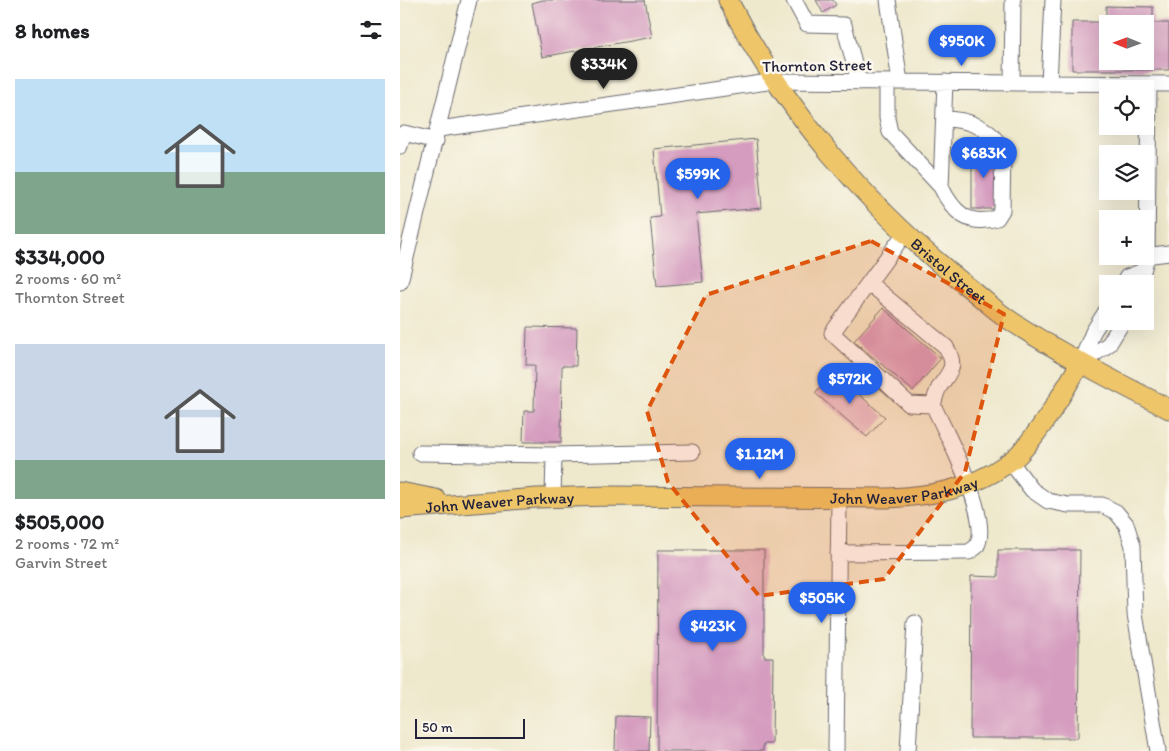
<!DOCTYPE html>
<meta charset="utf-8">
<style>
:root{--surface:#fff;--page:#f6f6f6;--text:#202124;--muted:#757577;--accent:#2563eb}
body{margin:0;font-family:Itim,sans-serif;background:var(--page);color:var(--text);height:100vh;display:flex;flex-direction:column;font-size:19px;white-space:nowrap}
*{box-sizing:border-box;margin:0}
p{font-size:16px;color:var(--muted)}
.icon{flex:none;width:28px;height:28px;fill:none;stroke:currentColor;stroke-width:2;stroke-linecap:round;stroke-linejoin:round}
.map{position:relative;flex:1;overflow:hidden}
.sheet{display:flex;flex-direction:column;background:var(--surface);width:400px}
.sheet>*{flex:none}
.needle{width:32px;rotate:271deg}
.fabs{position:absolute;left:699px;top:15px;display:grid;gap:10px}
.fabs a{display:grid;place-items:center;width:55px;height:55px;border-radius:0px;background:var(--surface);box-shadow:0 5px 20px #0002;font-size:25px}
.scale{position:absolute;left:15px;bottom:12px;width:110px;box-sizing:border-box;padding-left:5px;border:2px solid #22223b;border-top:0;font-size:14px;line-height:18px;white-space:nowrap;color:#22223b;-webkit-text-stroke:4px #fbf7ec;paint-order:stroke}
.price{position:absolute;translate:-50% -42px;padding:0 11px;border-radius:18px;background:var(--accent);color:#fff;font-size:16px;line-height:32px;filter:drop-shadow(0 1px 2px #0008)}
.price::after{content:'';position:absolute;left:50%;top:30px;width:15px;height:11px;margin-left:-8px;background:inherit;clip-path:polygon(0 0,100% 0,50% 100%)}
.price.active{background:#222;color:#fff}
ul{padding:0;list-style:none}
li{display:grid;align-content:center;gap:10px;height:265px;padding:0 15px}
li span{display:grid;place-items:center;height:155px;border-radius:0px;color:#555}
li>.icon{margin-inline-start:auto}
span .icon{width:90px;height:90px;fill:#fffc;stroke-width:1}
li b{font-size:21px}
h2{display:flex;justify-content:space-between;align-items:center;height:60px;padding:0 15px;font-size:21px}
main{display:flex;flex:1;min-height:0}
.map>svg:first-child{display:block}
</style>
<main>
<section class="sheet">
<h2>8 homes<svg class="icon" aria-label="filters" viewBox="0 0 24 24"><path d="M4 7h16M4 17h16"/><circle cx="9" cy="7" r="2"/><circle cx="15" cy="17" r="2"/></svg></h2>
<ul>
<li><span style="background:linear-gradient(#bfe0f5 60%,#7fa58c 0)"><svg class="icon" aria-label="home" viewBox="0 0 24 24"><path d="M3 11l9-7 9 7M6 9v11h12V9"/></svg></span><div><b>$334,000</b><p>2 rooms · 60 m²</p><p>Thornton Street</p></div></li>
<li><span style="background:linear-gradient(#c9d6e8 75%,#7fa58c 0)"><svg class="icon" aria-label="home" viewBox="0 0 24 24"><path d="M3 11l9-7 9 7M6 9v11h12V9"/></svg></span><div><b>$505,000</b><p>2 rooms · 72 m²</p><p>Garvin Street</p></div></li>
</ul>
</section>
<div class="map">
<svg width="769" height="751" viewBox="0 0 769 751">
<rect width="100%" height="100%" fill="#fbf7ec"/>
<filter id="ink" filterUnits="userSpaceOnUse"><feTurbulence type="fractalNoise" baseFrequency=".02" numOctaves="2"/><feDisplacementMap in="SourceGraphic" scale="10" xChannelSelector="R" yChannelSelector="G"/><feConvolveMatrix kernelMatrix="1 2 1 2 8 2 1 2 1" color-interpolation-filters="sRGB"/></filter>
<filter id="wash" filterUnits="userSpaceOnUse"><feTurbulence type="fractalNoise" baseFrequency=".0096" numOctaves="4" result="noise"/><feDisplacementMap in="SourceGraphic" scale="20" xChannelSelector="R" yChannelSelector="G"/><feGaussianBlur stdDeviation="1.12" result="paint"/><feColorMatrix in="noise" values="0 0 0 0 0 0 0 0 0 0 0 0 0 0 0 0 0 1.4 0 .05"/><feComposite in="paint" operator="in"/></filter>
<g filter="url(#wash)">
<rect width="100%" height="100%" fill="#eee8cc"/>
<g id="blocks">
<path fill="#d59cbf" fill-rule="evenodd" d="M143,0H245L252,37L142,57L132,3Z
M416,0H433L436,5L423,13Z
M706,6L753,7V23H769V70H672V22H706ZM708,24H745V61H708Z
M356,139L362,208L296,214L303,282L257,286L250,218L260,217L254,149Z
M572,150H596L595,209H572Z
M483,308L541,358L513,391L454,341Z
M127,327L177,328L176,366H162L161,442H123L124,411H134L135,365H126Z
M433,372L485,417L467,437L415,393Z
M258,550H364V657H373L372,744H363V751H257Z
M598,550H680L678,738H570L571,576L598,577Z
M216,716L250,717L249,751H215Z"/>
</g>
</g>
<g filter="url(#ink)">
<use href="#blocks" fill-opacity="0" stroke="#69676e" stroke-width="1"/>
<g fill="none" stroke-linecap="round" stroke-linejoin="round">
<defs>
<path id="minor" d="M394,0L407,24L444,25L459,82
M488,0L500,82
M487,82V118L490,132L541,187L545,82
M612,83L613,0
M649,83L653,0
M39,129L375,81L769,84
M0,146L4,133L36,141
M541,187C553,212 568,227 597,218L602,210L603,152C593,128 568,119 544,119
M745,256L769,253
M0,282L69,0
M469,283L546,347C557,366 551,370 540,386C536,392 535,399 533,405
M723,284L727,277L743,271
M742,284L743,271L747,257L749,84
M680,364L693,332L708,308
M680,364L709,344L723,321
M20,453L154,455L153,498
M154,455L292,452
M610,461L632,490L648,501L668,505H702L716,512L726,524L733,546L735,614L758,751
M438,553L569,552C571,550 574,549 576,547C594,522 545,431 533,405L509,404L432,333L505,233
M436,751L439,498
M508,751L515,623"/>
<g id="major">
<path id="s1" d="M328,0C384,110 467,206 563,283C579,295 594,310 611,321C661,354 715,381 769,409"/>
<path d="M0,492L36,499"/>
<path id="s2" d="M0,509L137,498L208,496L488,498C530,496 570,490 605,465C610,461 616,458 620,453C644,426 662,394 680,364"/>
</g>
</defs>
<use href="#minor" stroke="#69676e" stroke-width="17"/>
<use href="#major" stroke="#69676e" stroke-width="21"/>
<use href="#minor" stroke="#fff" stroke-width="15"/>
<use href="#major" stroke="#eec569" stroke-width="19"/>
</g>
</g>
<path fill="#de560e" fill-opacity="0.2" stroke="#de560e" stroke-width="4" stroke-dasharray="10 6" stroke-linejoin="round" d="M471,241L604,314L565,472L484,579L359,596L268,482L247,411L306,295Z"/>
<g text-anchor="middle" stroke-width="5" stroke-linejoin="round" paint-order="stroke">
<g font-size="16" fill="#22223b" stroke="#fbf7ec">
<text transform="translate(417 65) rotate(-1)" y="6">Thornton Street</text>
<text dy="6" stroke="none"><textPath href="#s1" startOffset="352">Bristol Street</textPath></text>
<text dy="6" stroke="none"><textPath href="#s2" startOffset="505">John Weaver Parkway</textPath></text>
<text dy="6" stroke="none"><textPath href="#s2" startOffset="100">John Weaver Parkway</textPath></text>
</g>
</g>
</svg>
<div class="fabs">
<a><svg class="needle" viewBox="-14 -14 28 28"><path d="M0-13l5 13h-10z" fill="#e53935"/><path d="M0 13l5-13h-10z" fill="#757577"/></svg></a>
<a><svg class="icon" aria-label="locate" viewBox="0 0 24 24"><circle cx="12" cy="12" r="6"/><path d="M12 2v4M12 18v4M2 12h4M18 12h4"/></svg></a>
<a><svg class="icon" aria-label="layers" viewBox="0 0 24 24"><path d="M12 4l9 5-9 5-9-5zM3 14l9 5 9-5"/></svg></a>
<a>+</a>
<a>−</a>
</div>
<div class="scale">50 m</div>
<b class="price" style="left:562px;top:67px">$950K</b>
<b class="price active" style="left:204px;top:90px">$334K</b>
<b class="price" style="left:584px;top:179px">$683K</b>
<b class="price" style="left:298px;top:200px">$599K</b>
<b class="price" style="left:450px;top:405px">$572K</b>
<b class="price" style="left:360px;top:480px">$1.12M</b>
<b class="price" style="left:422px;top:624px">$505K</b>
<b class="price" style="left:313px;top:652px">$423K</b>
</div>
</main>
